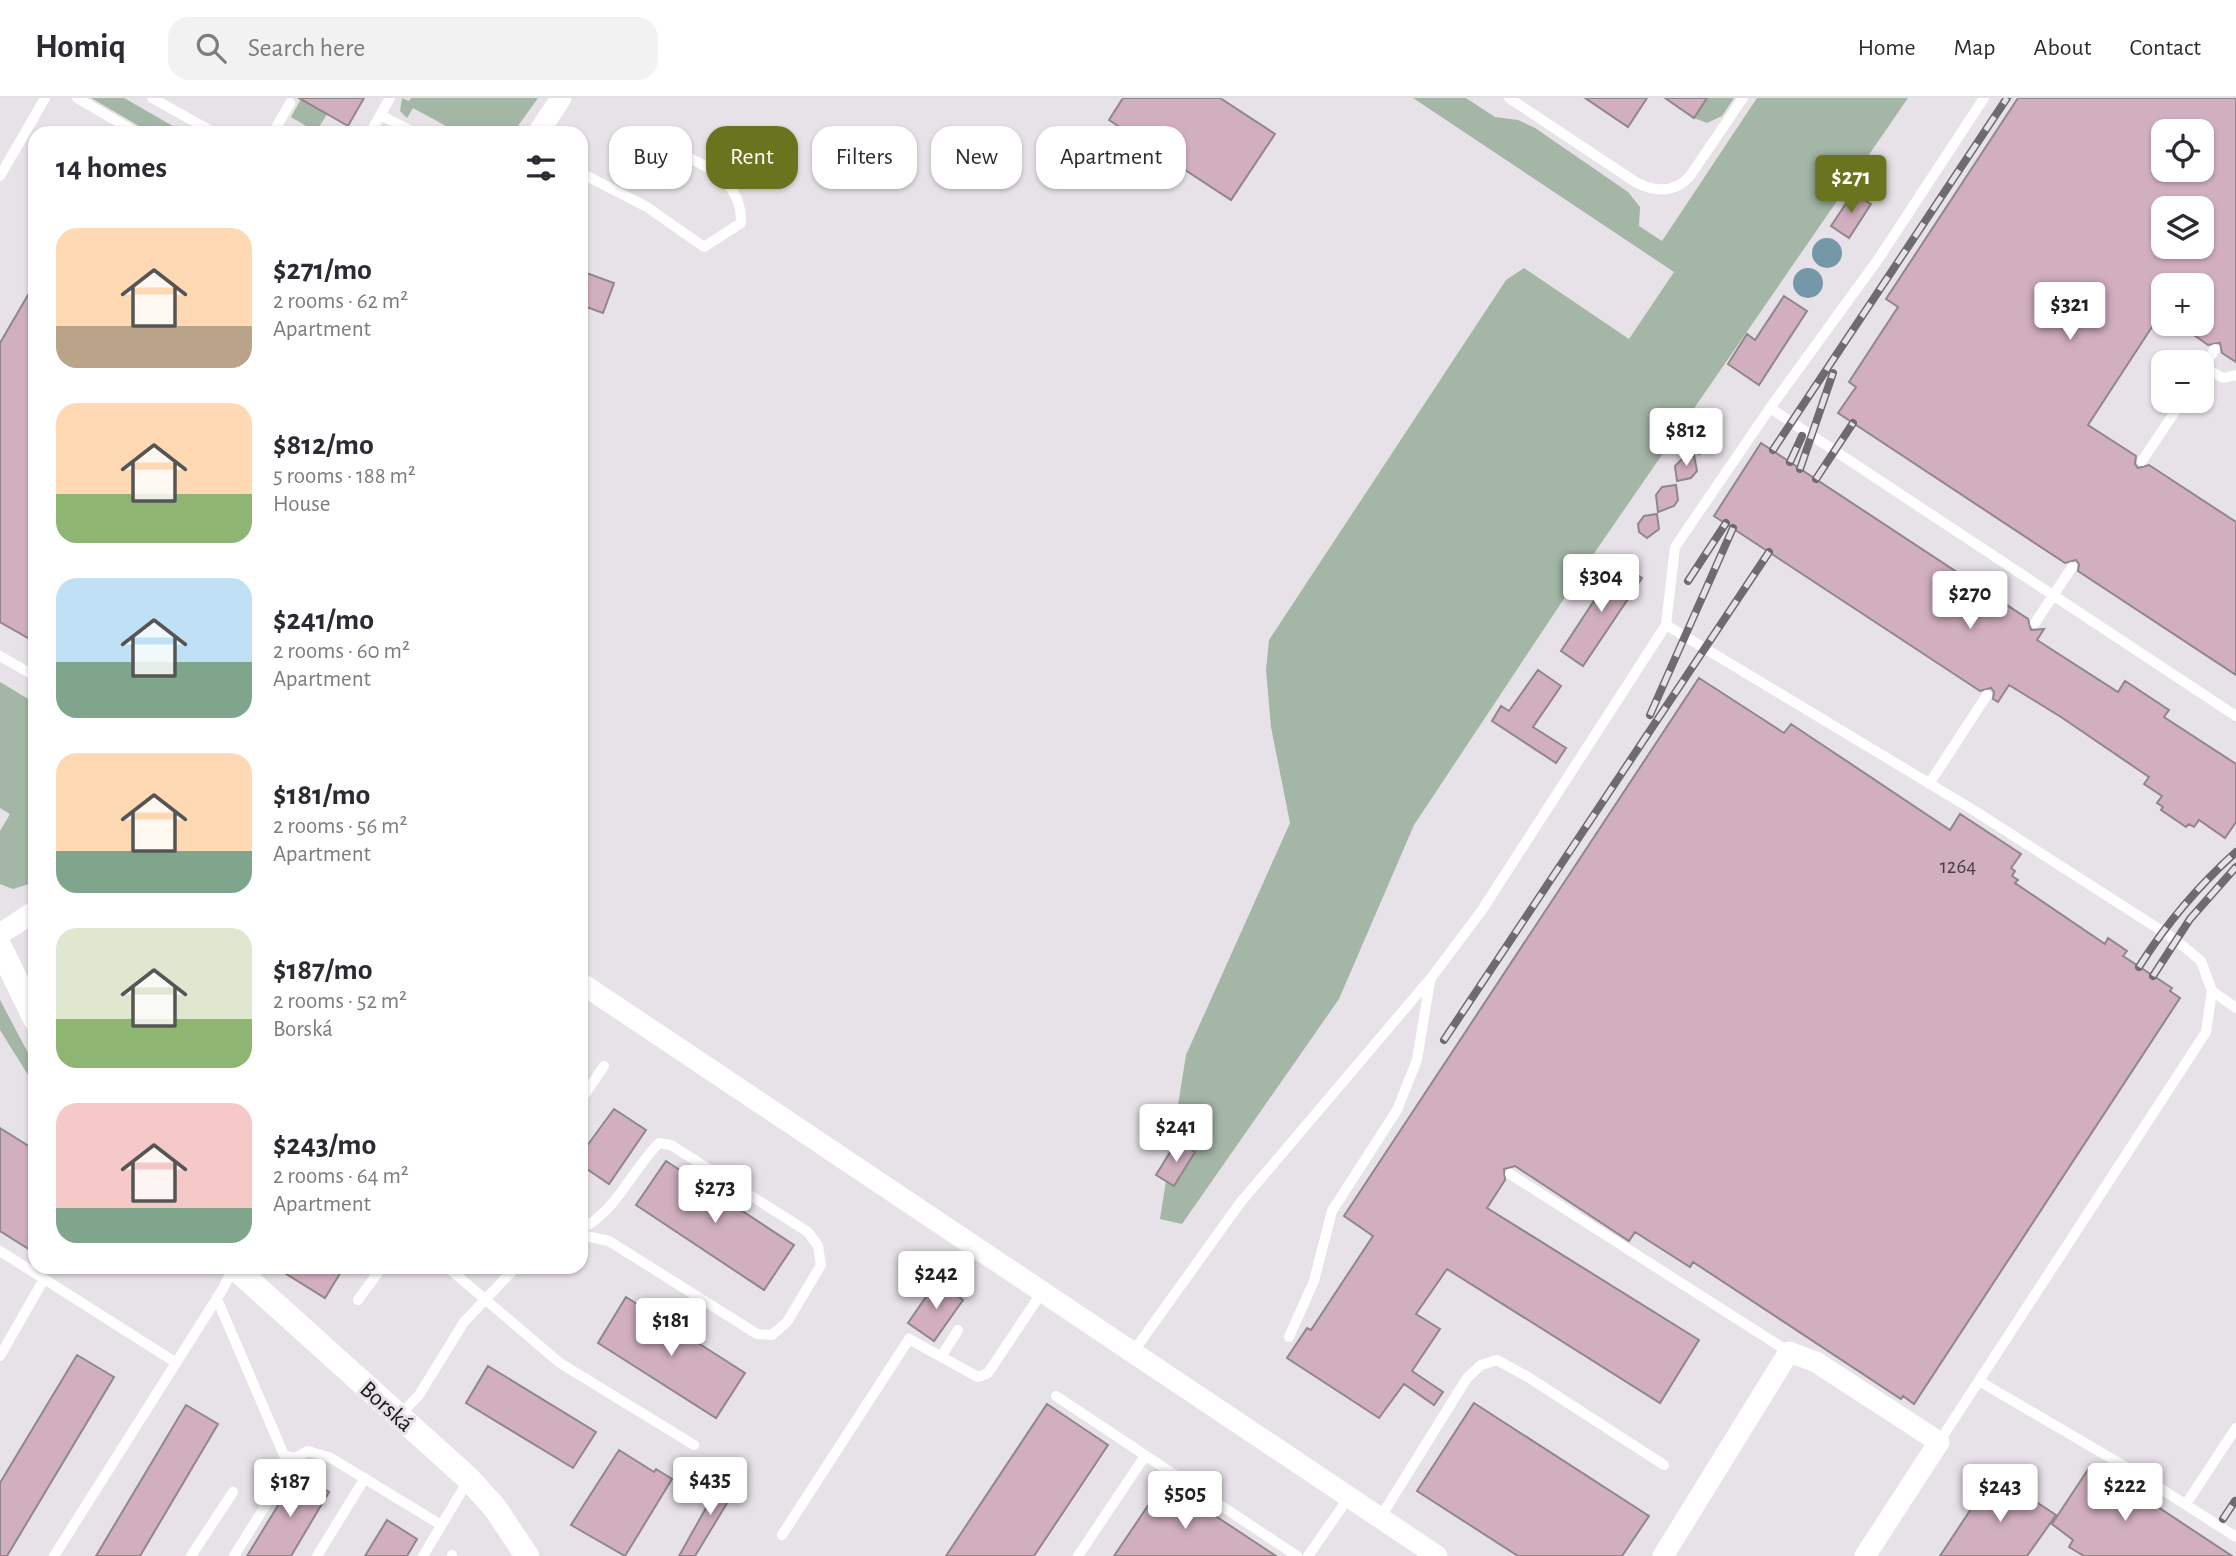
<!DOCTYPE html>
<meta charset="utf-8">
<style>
:root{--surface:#fff;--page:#f2f2f3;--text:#2b2b33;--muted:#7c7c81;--line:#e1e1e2;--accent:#69741f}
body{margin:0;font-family:"Alegreya Sans",sans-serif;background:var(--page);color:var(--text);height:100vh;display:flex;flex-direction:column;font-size:26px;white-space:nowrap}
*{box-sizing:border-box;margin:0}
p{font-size:23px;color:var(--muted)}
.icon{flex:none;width:38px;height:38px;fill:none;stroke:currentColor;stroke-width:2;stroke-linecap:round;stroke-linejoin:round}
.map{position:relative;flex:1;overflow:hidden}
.panel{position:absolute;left:28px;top:28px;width:560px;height:1148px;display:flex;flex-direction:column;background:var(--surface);border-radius:21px;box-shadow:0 2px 5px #0004}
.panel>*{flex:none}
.hud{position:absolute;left:609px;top:28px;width:665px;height:63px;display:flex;gap:14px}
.tools{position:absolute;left:2151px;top:21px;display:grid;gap:14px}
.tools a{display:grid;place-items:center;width:63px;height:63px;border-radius:14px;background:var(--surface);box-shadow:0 2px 5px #0004;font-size:35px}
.price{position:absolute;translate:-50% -60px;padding:0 16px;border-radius:7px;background:#fff;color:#222;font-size:23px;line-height:46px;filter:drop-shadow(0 2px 4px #0008)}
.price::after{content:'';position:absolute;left:50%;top:42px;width:21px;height:16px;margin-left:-10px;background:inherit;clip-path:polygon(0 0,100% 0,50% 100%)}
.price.selected{background:var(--accent);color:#fff}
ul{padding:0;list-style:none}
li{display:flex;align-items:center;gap:21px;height:175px;padding:0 28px}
li span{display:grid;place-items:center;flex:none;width:196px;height:140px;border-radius:21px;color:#555}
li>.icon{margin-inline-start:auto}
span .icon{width:84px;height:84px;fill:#fffc;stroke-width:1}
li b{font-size:30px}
h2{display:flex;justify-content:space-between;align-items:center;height:84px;padding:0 28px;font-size:30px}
.chip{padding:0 24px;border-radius:21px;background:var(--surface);box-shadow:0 2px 5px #0004;font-size:24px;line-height:63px}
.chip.selected{background:var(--accent);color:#fff}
header{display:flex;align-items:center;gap:42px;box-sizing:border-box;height:98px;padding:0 35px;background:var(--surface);border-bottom:2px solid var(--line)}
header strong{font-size:33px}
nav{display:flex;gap:38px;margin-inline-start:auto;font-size:24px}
.search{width:490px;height:63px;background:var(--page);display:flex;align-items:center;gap:18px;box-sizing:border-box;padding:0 24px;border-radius:21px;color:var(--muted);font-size:26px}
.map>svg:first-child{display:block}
</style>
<header>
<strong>Homiq</strong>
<div class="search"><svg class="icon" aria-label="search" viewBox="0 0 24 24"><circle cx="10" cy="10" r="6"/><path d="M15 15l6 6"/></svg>Search here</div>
<nav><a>Home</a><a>Map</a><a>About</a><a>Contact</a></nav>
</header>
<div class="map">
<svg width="2236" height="1458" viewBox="0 0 2236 1458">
<rect width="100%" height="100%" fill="#e7e2e8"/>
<path fill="#a4b6a5" d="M91,0H124L185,35H151Z
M402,0L409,3L411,0H538L513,35H459L413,10L407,20L400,13Z
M1413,0H1466L1495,19L1518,22L1535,30L1628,94L1640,109L1639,128L1662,143L1757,0H1908L1595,454L1414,727L1339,901L1182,1126L1160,1121L1186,957L1290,725L1271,629L1266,572L1269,542L1506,182L1524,170L1629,241L1674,174Z
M1707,0H1734L1722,18L1707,25L1694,20Z
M301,1L327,16L316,34L291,19Z
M0,584L35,605V784L13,791L0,786V733L10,716L0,710Z
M0,902L35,968V972L28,977L0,932Z"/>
<path fill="#7598a8" d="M1812 155a15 15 0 1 1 30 0a15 15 0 1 1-30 0Z
M1793 185a15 15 0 1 1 30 0a15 15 0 1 1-30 0Z"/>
<path fill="#d2afbf" stroke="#8f878a" stroke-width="2" fill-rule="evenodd" d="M299,0H364L348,28Z
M1123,0H1220L1275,36L1231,102L1109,22Z
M1585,0H1647L1628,29Z
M1665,0H1707L1694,20Z
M2018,0H2236V264L2222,255L2220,245L2208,247L2194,237L2208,215L2202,211V187H2163V212L2088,327L2136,358L2135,366L2138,370L2149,367L2236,424V577L2078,473L2079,466L2076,462L2065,465L1838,315L1856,289L1849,284L1898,209L1886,201ZM2163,33H2202V72H2163ZM2163,110H2202V149H2163Z
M1853,95L1871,106L1849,140L1831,128Z
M581,173L614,185L603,215L581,207Z
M35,185V544L0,524V245Z
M1784,198L1807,213L1759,287L1728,266L1747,236L1755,242Z
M1707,330L1715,335L1716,343L1713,350L1699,356L1693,340Z
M1761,345L2028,521L2031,532L2044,531L2037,542L2118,594L2125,583L2169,612L2164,619L2236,666V724L2225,740L2199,722L2194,729L2189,726L2186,729L2161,712L2163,709L2157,705L2162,698L2144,686L2149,679L2061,619L2009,587L1998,604L1993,601L1994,594L1991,590L1980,593L1714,418Z
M1694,357L1697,373L1691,380L1677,383L1675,368L1682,361Z
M1676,387L1678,402L1674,408L1658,414L1656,397L1662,389Z
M1657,416L1659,431L1647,440L1639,434L1638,426L1644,418Z
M1619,465L1642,480L1583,568L1561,553Z
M1538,572L1561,588L1533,629L1566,650L1556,665L1492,623L1501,608L1509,613Z
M1699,580L1784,635L1791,626L1950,732L1960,716L2021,756L2011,770L2015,773L2012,778L2018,782L2015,785L2105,846L2108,840L2127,853L2123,858L2172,890L2170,893L2180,900L1914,1306L1903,1298L1901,1301L1693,1164L1690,1169L1635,1134L1629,1143L1515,1068L1504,1071L1505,1082L1487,1110L1699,1242L1660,1305L1447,1171L1416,1216L1440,1231L1412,1273L1443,1294L1434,1307L1404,1286L1379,1320L1287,1260L1307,1230L1311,1232L1373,1138L1344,1118Z
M614,1011L646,1032L609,1086L581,1067V1056Z
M0,1030L35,1052V1155L0,1133Z
M1177,1043L1195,1054L1174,1088L1156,1077Z
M666,1063L794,1147L764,1192L636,1107Z
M275,1169H344L325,1200Z
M937,1183L963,1202L934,1243L908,1225Z
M626,1199L745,1275L716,1320L598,1245Z
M77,1257L114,1279L7,1458H0V1385Z
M488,1268L596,1334L573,1370L466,1305Z
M1474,1305L1649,1418L1622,1458H1518L1417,1393Z
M1047,1306L1108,1347L1034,1458H946Z
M186,1307L218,1326L140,1458H96Z
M619,1352L654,1374L656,1371L672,1381L625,1458L571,1427Z
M2091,1367L2102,1372L2232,1458H2084L2069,1449L2073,1442L2052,1426Z
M298,1375L329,1394L291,1458H247Z
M1994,1376L2056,1417L2027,1458H1940Z
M724,1378L738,1387L695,1458H679Z
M1164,1384L1276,1458H1114Z
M387,1422L417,1441L407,1458H365Z"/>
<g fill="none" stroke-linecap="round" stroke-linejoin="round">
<path stroke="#fff" stroke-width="10" d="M77,0L137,35
M152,0L215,35
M1509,0L1637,85C1656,94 1675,95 1690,78L1743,0
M380,17L415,35
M273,35L290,5
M370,35L390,0
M581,75L647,109L704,149L741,125C742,81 704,67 669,50
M0,78L45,0
M2204,269L2223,280L2236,277
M2202,272L2215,251
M1770,310L2236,618
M2142,363L2182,303
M2035,525L2072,469
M1666,527L1975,713L2176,842L2201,863L2212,893L2206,934L1939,1344
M0,558L35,578
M1929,686L1987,597
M2212,893L2236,910
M581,1002L604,968
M1510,1076L1789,1254
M581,1131C617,1113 631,1073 659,1045L671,1047L808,1134L818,1148L821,1167L787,1224L772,1237L757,1236L609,1143L581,1137
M0,1153L175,1264
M447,1169L560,1265L694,1347
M217,1201L284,1357L295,1360
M358,1202L382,1169
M1289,1239L1314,1183L1332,1113L1397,1012L1417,962L1430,883
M1133,1254L1240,1105L1431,880L1482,812L1666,527L1675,449L1770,310L1879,160L1984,0
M0,1258L44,1181
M941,1259L958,1232
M1979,1283L2138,1376L2236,1439
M1056,1298L1297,1458
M399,1318L419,1297L464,1224L516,1169
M2186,1406L2236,1330
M1380,1420L1467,1280L1481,1267L1497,1262L1528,1279L1664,1367
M782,1437L909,1241L978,1279L988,1275L1042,1194
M54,1458L224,1189L233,1169
M191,1458L233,1394
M234,1458L295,1360L308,1353L331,1360L441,1427
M317,1458L365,1380
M423,1458L469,1381
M452,1458V1457
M1078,1458L1145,1358
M1308,1458L1349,1399"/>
<path stroke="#fff" stroke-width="21" d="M538,35L561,0
M0,836L35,813
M581,885L1437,1458
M1663,1458L1789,1254L1816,1264L1939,1344L1865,1458"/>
<path stroke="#fff" stroke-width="24" d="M0,849L35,921
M234,1169L469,1381L495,1410L527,1458"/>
<defs>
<path id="rail" d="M1773,352L2007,0
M1790,364L1802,338
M1800,371L1833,275
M1816,381L1853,325
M1688,483L1726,425
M1650,617L1733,430
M2139,869C2166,826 2198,788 2236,754
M2153,878L2190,821L2236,769
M1444,942L1769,454
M2223,1421L2235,1403"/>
</defs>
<use href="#rail" stroke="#6e6b6f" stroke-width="8"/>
<use href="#rail" stroke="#e7e2e8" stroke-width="5" stroke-dasharray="16" stroke-linecap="butt"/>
</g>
<g text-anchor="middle" stroke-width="6" stroke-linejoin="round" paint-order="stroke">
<g font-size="21" fill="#473d43">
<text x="1958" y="775">1264</text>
</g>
<g font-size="24" fill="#19171a" stroke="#e7e2e8">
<text transform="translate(387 1308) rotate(42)" y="8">Borská</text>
</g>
</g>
</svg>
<div class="tools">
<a><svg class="icon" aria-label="locate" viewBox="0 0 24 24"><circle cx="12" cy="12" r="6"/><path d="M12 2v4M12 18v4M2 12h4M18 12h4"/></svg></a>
<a><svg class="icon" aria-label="layers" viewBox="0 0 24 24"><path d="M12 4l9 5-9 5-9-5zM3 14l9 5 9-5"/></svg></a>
<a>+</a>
<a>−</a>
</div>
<b class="price selected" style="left:1851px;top:117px">$271</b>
<b class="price" style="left:2070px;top:244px">$321</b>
<b class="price" style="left:1686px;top:370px">$812</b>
<b class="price" style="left:1601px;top:516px">$304</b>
<b class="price" style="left:1970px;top:533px">$270</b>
<b class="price" style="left:1176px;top:1066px">$241</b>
<b class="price" style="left:715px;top:1127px">$273</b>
<b class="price" style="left:936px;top:1213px">$242</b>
<b class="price" style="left:671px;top:1260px">$181</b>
<b class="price" style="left:710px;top:1419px">$435</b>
<b class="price" style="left:290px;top:1421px">$187</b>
<b class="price" style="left:2125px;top:1425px">$222</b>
<b class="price" style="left:2000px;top:1426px">$243</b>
<b class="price" style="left:1185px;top:1433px">$505</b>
<div class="hud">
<a class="chip">Buy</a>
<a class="chip selected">Rent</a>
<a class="chip">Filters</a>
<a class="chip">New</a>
<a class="chip">Apartment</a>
</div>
<section class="panel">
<h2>14 homes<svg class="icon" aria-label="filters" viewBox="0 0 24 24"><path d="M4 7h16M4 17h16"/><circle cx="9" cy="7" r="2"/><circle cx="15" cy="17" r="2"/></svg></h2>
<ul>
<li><span style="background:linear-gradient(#ffd9b3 70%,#b9a48a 0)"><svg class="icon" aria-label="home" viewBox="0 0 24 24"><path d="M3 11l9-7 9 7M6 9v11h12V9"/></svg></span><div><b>$271/mo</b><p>2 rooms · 62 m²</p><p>Apartment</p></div></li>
<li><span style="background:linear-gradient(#ffd9b3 65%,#8fb573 0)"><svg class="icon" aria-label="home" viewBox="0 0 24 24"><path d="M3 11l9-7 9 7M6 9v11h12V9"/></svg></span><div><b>$812/mo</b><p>5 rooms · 188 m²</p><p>House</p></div></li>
<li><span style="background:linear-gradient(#bfe0f5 60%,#7fa58c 0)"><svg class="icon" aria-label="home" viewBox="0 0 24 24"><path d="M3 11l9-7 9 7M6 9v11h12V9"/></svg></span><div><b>$241/mo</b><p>2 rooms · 60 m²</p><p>Apartment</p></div></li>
<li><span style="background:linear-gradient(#ffd9b3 70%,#7fa58c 0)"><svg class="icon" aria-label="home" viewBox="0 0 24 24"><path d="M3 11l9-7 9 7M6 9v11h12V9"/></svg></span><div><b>$181/mo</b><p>2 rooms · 56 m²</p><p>Apartment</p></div></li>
<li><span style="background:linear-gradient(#dfe7d0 65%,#8fb573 0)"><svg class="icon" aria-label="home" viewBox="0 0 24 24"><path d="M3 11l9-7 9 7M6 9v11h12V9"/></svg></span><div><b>$187/mo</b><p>2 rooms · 52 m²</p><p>Borská</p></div></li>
<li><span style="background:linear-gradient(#f6c9c9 75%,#7fa58c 0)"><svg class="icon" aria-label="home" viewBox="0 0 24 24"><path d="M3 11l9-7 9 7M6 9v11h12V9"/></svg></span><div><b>$243/mo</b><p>2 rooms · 64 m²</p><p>Apartment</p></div></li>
</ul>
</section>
</div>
